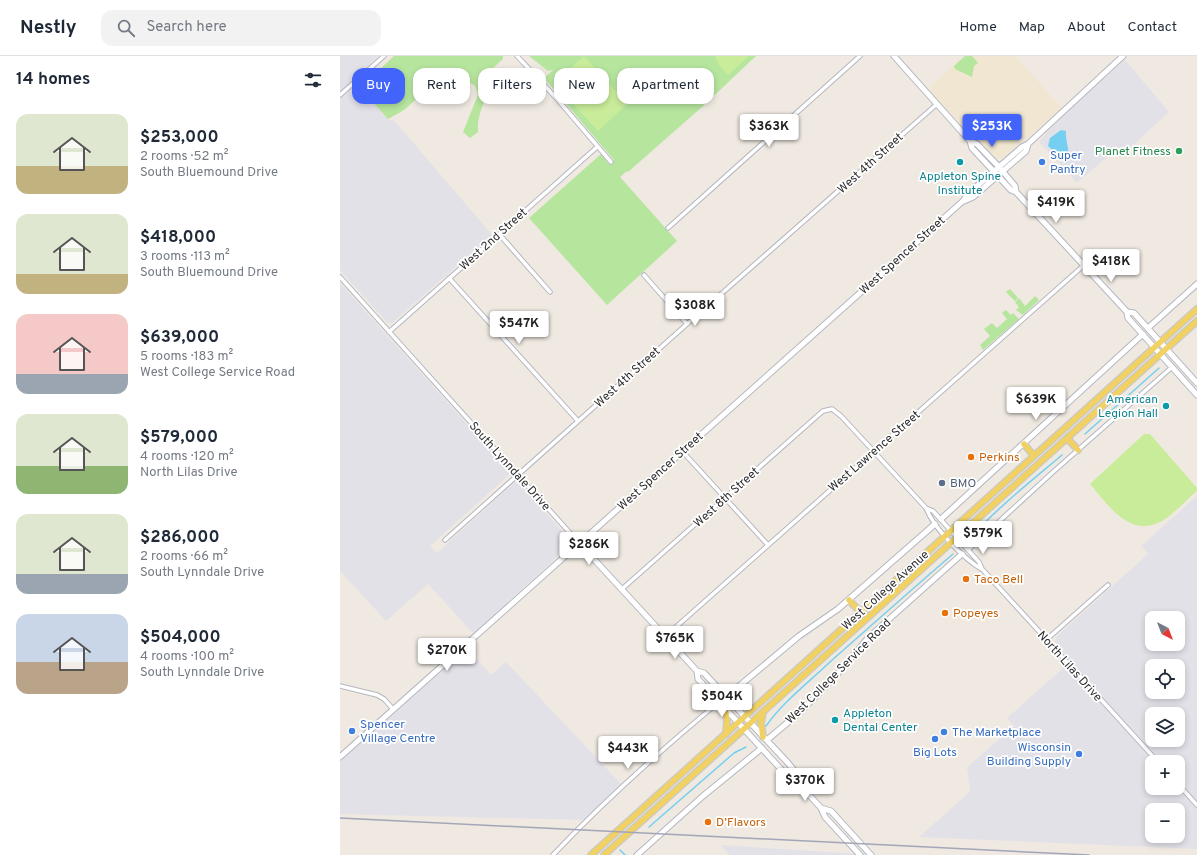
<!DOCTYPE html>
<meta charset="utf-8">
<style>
:root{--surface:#fff;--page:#f2f2f3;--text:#1f2937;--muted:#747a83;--line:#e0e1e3;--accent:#4264fb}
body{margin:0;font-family:Overpass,sans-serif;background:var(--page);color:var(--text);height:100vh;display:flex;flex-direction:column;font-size:15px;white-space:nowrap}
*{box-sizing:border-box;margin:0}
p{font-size:13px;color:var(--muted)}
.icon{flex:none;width:22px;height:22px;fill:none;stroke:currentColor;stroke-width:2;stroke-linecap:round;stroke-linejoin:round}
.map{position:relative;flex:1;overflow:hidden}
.sheet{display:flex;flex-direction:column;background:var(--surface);width:340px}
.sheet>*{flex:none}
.hud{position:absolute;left:12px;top:12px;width:380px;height:36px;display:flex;gap:8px}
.needle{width:26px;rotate:138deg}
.fabs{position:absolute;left:805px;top:555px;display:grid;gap:8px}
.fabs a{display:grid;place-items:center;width:40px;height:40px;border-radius:8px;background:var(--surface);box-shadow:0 2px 6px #0003;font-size:20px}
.price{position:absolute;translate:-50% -34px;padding:0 9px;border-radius:4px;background:#fff;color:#222;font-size:13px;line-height:26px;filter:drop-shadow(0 1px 2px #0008)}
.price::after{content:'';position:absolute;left:50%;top:24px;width:12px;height:9px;margin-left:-6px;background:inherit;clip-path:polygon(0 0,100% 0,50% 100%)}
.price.active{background:var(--accent);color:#fff}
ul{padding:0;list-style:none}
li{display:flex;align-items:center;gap:12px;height:100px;padding:0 16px}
li span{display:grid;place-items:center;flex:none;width:112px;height:80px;border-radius:12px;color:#555}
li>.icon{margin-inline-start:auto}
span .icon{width:48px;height:48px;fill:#fffc;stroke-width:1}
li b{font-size:17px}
h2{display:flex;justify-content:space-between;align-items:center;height:48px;padding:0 16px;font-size:17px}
.chip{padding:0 14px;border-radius:12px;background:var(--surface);box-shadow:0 2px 6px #0003;font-size:14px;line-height:36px}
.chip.active{background:var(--accent);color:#fff}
header{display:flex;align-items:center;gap:24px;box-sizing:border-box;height:56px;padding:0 20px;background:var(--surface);border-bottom:1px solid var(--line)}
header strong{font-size:19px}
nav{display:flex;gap:22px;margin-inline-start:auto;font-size:14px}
.search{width:280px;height:36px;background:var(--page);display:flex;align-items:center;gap:10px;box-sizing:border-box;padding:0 14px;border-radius:12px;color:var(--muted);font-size:15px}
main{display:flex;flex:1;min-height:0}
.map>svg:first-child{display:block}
</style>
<header>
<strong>Nestly</strong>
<div class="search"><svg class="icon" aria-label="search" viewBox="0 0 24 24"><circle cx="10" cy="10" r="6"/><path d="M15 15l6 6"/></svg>Search here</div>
<nav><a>Home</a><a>Map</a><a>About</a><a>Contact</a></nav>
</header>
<main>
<section class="sheet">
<h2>14 homes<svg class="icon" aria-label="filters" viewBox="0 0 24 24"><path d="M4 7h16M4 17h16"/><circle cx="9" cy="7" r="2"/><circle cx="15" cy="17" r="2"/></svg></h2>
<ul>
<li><span style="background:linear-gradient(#dfe7d0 65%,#c2b280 0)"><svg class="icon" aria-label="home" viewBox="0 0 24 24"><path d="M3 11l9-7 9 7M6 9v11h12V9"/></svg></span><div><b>$253,000</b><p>2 rooms · 52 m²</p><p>South Bluemound Drive</p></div></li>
<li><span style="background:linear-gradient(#dfe7d0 75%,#c2b280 0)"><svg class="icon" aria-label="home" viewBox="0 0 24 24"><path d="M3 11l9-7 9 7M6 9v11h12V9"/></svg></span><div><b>$418,000</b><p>3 rooms · 113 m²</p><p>South Bluemound Drive</p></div></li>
<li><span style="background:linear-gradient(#f6c9c9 75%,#9aa5b1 0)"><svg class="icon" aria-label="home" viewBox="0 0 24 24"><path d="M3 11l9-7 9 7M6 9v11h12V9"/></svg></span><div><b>$639,000</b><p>5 rooms · 183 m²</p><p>West College Service Road</p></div></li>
<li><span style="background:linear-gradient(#dfe7d0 65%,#8fb573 0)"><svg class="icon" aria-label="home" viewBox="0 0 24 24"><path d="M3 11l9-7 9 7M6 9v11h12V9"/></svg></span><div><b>$579,000</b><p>4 rooms · 120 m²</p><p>North Lilas Drive</p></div></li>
<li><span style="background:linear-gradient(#dfe7d0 75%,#9aa5b1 0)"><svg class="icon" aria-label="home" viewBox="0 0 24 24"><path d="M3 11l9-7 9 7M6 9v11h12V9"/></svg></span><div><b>$286,000</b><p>2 rooms · 66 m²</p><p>South Lynndale Drive</p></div></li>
<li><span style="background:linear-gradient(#c9d6e8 60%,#b9a48a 0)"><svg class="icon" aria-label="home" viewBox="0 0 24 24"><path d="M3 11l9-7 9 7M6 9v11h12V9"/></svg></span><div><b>$504,000</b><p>4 rooms · 100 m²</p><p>South Lynndale Drive</p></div></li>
</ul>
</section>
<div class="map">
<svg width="857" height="799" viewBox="0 0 857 799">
<rect width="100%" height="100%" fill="#efe9e1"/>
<path fill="#e3e1e8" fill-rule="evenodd" d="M0,0H38L13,23L50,65L53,63L152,179L52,267L47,266L0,214Z
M785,4L829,56L780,101L774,95L737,127L699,86L709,74L740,44Z
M0,227L170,416L171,417L90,490L97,497L175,426L179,427L225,478L227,485L213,505L133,577L88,528L46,565L0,515Z
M857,440V793L579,781L630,736L627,711L674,670L667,662L731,605L718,591L715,586L717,580L808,498L801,490ZM812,562H838V588H812ZM812,610H838V636H812ZM812,658H838V684H812ZM812,706H838V732H812ZM812,754H838V780H812Z
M124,589L151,619L166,606L282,729L246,764L0,758V701Z
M381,789L536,799H390Z"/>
<path fill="#f0e6d1" d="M624,0H675L722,52L665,100L657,103L653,101L588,33Z"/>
<path fill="#b6e59e" d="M54,0H163V3L141,23L146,42C141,53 137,63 138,76L130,82L123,76L138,39L135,30L129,26L122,32L111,35L95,26L64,54L48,63L24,36L35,33L38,24V15Z
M189,0H416L362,51L288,116L287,115L280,121L337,185L267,249L189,162L261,98L269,108L274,104L204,22L213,14L208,15Z
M625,0H632L638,7L634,10L632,21L615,13L614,10Z
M670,233L678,242L675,245L666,236Z
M695,240L699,244L683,259L676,254L679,251L675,246L679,242L685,250Z
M666,254L671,259L673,257L679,263L643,294L640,289L650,280L644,273L652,267L657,272L667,263L662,257Z"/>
<path fill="#c9ec9a" d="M244,0L287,48L258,75L214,27Z
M375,0H409L388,19L379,9Z
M804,378H810L857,432V435C847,443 833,459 822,465C790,483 768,449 750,428Z"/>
<path fill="#75cff0" d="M721,74L726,75C725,85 732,100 727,107L708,90L710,82Z"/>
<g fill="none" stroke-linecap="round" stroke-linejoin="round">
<path stroke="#75cff0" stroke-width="1.5" d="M745,378L819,312
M628,484C656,453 690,426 722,399
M426,670C444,645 469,626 491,605C532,569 572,533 613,498
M309,771L394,697L406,691
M280,794L285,799"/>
<defs>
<path id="street" d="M177,0L218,44L271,106
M0,39L44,0
M328,172L520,0
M159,178L210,236
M304,219L347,268
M0,221L239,487
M109,222L238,365
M49,276L257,91
M342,395L428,489
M586,452L593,455L639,506L642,513
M105,484L347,268L597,48
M628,494L713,416L831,312
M282,533L475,362L483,355L492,353L501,360L586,452C594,473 624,503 643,514L818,706
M326,581L337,570L743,210
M706,584L768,529
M0,630L37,639L44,643L53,653
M838,728L857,749
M213,799C265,744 321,694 379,646"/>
<path id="secondary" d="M554,0L630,85L632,92L671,134L676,136L787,256L788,262L857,339
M630,85L637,88L659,111L675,130L676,136
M624,145L633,141L686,95L688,88
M787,256L794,257L857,327
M808,272L857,228
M601,463L803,278
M239,487L357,615L364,617L448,707L457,718L460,729
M357,615L358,623L450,723L460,729L481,752L485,761L520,799
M386,641L459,580L498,553L595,468
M427,684L459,657L494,622L528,582L622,498
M0,701L623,145L629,137L682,91L688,88L783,0
M481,752L491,755L531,799
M297,799L363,740L422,692"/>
<path id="primary" d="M727,382L738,394
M684,388L694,400
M509,544L520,556
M385,652L387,665L386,678
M423,656L421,667L423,681
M251,799L857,253
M264,799L857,265"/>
</defs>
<use href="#street" stroke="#b4b7c1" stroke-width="5.5"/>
<use href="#secondary" stroke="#b4b7c1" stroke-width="7"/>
<use href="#primary" stroke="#c9c9c9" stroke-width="8"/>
<use href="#street" stroke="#fff" stroke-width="3.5"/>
<use href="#secondary" stroke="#fff" stroke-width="5"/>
<use href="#primary" stroke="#f2d163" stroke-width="5.5"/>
<path stroke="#a3a6b8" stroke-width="1.5" d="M0,762L749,799"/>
</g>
<circle fill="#2e9e5b" stroke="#fff" stroke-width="1.5" cx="839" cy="95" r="4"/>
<g fill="#0f9aa8" stroke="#fff" stroke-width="1.5">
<circle cx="620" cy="106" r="4"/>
<circle cx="826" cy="350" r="4"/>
<circle cx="495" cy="664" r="4"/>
</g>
<g fill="#3f7fe0" stroke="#fff" stroke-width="1.5">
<circle cx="702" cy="106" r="4"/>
<circle cx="12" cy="675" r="4"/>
<circle cx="604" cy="676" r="4"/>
<circle cx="595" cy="683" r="4"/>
<circle cx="739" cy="698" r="4"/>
</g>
<g fill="#e8710a" stroke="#fff" stroke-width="1.5">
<circle cx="631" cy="401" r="4"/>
<circle cx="626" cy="523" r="4"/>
<circle cx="605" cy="557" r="4"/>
<circle cx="368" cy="766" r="4"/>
</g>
<circle fill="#5c6f8a" stroke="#fff" stroke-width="1.5" cx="602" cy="427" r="4"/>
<g text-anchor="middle" stroke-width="3.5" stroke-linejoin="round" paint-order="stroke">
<g font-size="12" fill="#27864d" stroke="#fff" text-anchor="end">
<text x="831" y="99">Planet Fitness</text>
</g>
<g font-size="12" fill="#366cbe" stroke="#fff" text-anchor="start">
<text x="710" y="103">Super<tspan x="710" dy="14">Pantry</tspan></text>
<text x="20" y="672">Spencer<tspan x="20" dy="14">Village Centre</tspan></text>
<text x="612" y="680">The Marketplace</text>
<text x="731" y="695" text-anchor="end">Wisconsin<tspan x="731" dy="14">Building Supply</tspan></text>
<text x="595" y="700" text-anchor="middle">Big Lots</text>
</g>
<g font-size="12" fill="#2e2e2e" stroke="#fff">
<text transform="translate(530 107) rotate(-42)" y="4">West 4th Street</text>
<text transform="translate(153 183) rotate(-42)" y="4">West 2nd Street</text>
<text transform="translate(562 199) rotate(-42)" y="4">West Spencer Street</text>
<text transform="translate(287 321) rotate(-42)" y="4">West 4th Street</text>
<text transform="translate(534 395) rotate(-41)" y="4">West Lawrence Street</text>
<text transform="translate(170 410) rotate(48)" y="4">South Lynndale Drive</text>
<text transform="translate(320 415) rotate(-42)" y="4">West Spencer Street</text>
<text transform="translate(386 441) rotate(-42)" y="4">West 8th Street</text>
<text transform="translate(545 534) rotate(-42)" y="4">West College Avenue</text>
<text transform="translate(730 610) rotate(48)" y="4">North Lilas Drive</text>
<text transform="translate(498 615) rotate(-45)" y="4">West College Service Road</text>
</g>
<g font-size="12" fill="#0d838f" stroke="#fff">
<text x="620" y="124">Appleton Spine<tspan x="620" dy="14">Institute</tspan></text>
<text x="818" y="347" text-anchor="end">American<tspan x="818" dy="14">Legion Hall</tspan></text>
<text x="503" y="661" text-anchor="start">Appleton<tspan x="503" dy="14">Dental Center</tspan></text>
</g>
<g font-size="12" fill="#c56008" stroke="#fff" text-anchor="start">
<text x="639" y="405">Perkins</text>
<text x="634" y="527">Taco Bell</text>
<text x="613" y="561">Popeyes</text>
<text x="376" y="770">D’Flavors</text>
</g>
<g font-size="12" fill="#4e5e75" stroke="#fff" text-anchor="start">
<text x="610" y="431">BMO</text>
</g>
</g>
</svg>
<div class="fabs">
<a><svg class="needle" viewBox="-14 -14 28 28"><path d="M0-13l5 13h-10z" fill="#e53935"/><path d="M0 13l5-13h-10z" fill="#747a83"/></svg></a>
<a><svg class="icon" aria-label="locate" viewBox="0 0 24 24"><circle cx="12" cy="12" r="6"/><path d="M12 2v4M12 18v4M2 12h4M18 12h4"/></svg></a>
<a><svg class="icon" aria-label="layers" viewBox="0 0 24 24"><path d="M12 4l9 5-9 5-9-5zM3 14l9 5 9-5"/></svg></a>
<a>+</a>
<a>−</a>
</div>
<b class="price" style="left:429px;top:92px">$363K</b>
<b class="price active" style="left:652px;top:92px">$253K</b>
<b class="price" style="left:716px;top:168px">$419K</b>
<b class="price" style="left:771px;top:227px">$418K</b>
<b class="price" style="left:355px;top:271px">$308K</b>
<b class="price" style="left:179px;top:289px">$547K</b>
<b class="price" style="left:696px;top:365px">$639K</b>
<b class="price" style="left:643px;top:499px">$579K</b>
<b class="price" style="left:249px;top:510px">$286K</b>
<b class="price" style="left:335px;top:604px">$765K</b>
<b class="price" style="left:107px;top:616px">$270K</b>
<b class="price" style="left:382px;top:662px">$504K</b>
<b class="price" style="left:288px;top:714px">$443K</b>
<b class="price" style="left:465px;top:746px">$370K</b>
<div class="hud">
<a class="chip active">Buy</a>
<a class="chip">Rent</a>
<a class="chip">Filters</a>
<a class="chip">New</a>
<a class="chip">Apartment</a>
</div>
</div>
</main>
